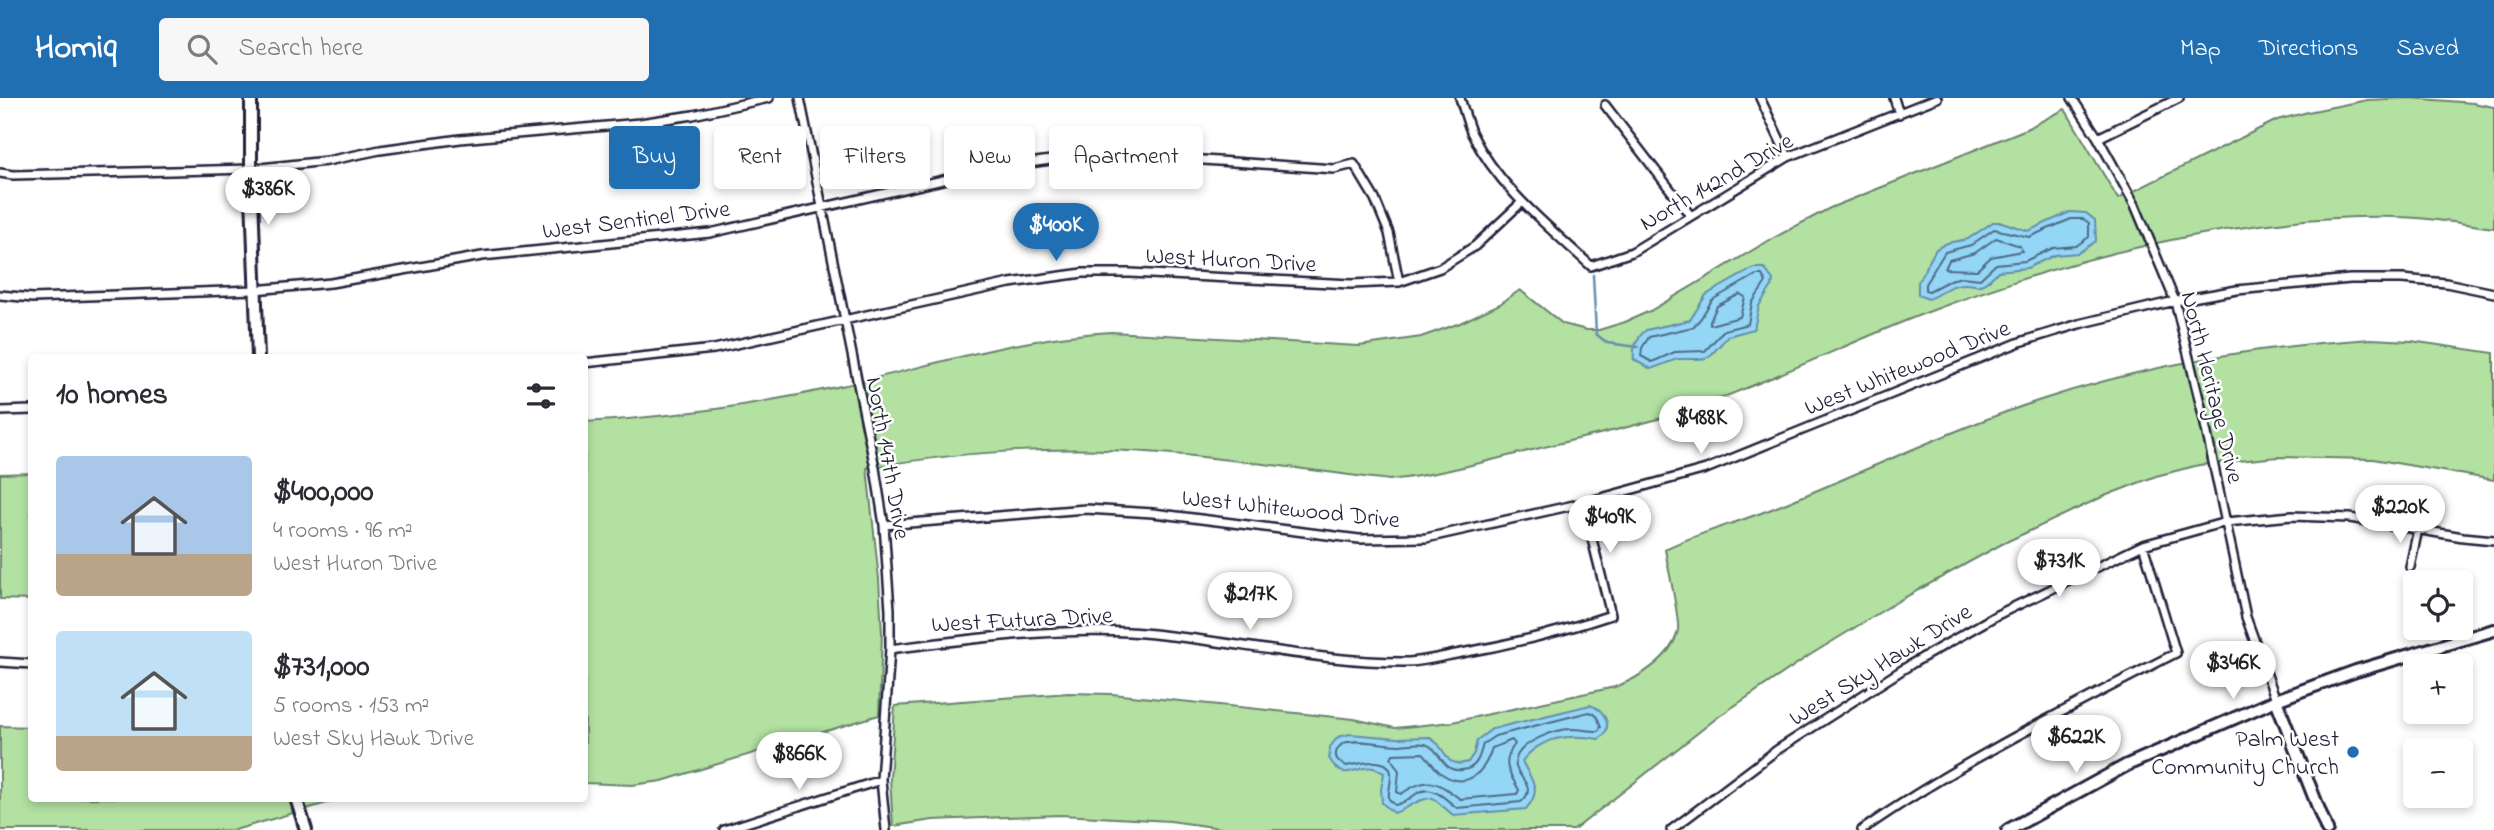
<!DOCTYPE html>
<meta charset="utf-8">
<style>
:root{--surface:#fff;--page:#f7f7f7;--text:#2b2b33;--muted:#7c7c81;--accent:#1f6fb2}
body{margin:0;font-family:"Indie Flower",sans-serif;background:var(--page);color:var(--text);height:100vh;display:flex;flex-direction:column;font-size:26px;white-space:nowrap}
*{box-sizing:border-box;margin:0}
p{font-size:23px;color:var(--muted)}
.icon{flex:none;width:38px;height:38px;fill:none;stroke:currentColor;stroke-width:2;stroke-linecap:round;stroke-linejoin:round}
.map{position:relative;flex:1;overflow:hidden}
.sheet{position:absolute;left:28px;top:256px;width:560px;height:448px;display:flex;flex-direction:column;background:var(--surface);border-radius:7px;box-shadow:0 4px 10px #0003}
.sheet>*{flex:none}
.guide{position:absolute;left:609px;top:28px;width:665px;height:63px;display:flex;gap:14px}
.controls{position:absolute;left:2403px;top:472px;display:grid;gap:14px}
.controls a{display:grid;place-items:center;width:70px;height:70px;border-radius:7px;background:var(--surface);box-shadow:0 4px 10px #0003;font-size:35px}
.price{position:absolute;translate:-50% -60px;padding:0 16px;border-radius:24px;background:#fff;color:#222;font-size:23px;line-height:46px;filter:drop-shadow(0 2px 4px #0008)}
.price::after{content:'';position:absolute;left:50%;top:42px;width:21px;height:16px;margin-left:-10px;background:inherit;clip-path:polygon(0 0,100% 0,50% 100%)}
.price.current{background:var(--accent);color:#fff}
ul{padding:0;list-style:none}
li{display:flex;align-items:center;gap:21px;height:175px;padding:0 28px}
li span{display:grid;place-items:center;flex:none;width:196px;height:140px;border-radius:7px;color:#555}
li>.icon{margin-inline-start:auto}
span .icon{width:84px;height:84px;fill:#fffc;stroke-width:1}
li b{font-size:30px}
h2{display:flex;justify-content:space-between;align-items:center;height:84px;padding:0 28px;font-size:30px}
.pill{padding:0 24px;border-radius:7px;background:var(--surface);box-shadow:0 4px 10px #0003;font-size:24px;line-height:63px}
.pill.current{background:var(--accent);color:#fff}
header{display:flex;align-items:center;gap:42px;box-sizing:border-box;height:98px;padding:0 35px;background:var(--accent);color:#fff}
header strong{font-size:33px}
nav{display:flex;gap:38px;margin-inline-start:auto;font-size:24px}
.search{width:490px;height:63px;background:var(--page);display:flex;align-items:center;gap:18px;box-sizing:border-box;padding:0 24px;border-radius:7px;color:var(--muted);font-size:26px}
.map>svg:first-child{display:block}
</style>
<header>
<strong>Homiq</strong>
<div class="search"><svg class="icon" aria-label="search" viewBox="0 0 24 24"><circle cx="10" cy="10" r="6"/><path d="M15 15l6 6"/></svg>Search here</div>
<nav><a>Map</a><a>Directions</a><a>Saved</a></nav>
</header>
<div class="map">
<svg width="2494" height="732" viewBox="0 0 2494 732">
<rect width="100%" height="100%" fill="#fff"/>
<filter id="ink" filterUnits="userSpaceOnUse"><feTurbulence type="fractalNoise" baseFrequency=".0143" numOctaves="2"/><feDisplacementMap in="SourceGraphic" scale="14" xChannelSelector="R" yChannelSelector="G"/><feConvolveMatrix kernelMatrix="1 2 1 2 8 2 1 2 1" color-interpolation-filters="sRGB"/></filter>
<g filter="url(#ink)">
<path fill="#b2e1a1" stroke="#6a826e" stroke-width="2" d="M2410,0L2473,5L2494,9V130C2462,126 2429,119 2397,119C2238,116 2068,160 1920,217C1844,247 1769,284 1691,311C1641,328 1588,338 1536,351C1487,363 1439,377 1389,382C1313,373 1237,361 1161,355C1066,347 961,353 867,370L879,481L882,535L879,617L662,683L632,687L585,685V324C671,319 757,307 841,288C931,268 1019,239 1111,234L1359,248L1421,239L1460,225L1500,206L1520,192L1563,226L1587,232H1599L1625,224L1650,213L1768,143L1830,110L2024,32L2065,11L2118,101L2277,22L2308,14L2367,2Z
M2371,241L2411,243L2494,255V382L2373,361L2278,359L2199,367L2156,378L2102,399L2002,446L1900,502L1810,557L1718,619L1574,732H1235L1170,723L1061,717L933,722L893,728L890,681L895,608L1069,595L1112,596L1354,621L1395,630L1452,624L1615,589C1639,580 1672,560 1678,532C1680,520 1667,466 1665,451C1702,433 1741,424 1779,408C1867,373 1953,330 2044,301C2151,266 2260,248 2371,241Z
M31,375V502L0,501V376Z
M0,628L31,629L32,700H344L235,732H0Z"/>
<path fill="#94d6f6" stroke="#668eab" stroke-width="2" d="M2070,114L2086,115L2095,122L2096,143L2078,155L2055,157L2027,170L1998,173C1975,199 1977,180 1953,188C1944,191 1937,198 1928,201L1918,197V184L1936,151L1947,145L1968,141L1993,124H2002L2028,133Z
M1754,170H1764L1773,182L1772,188L1759,208L1754,231L1728,238L1712,256L1704,261H1677L1651,271L1634,262C1632,251 1637,239 1646,232L1690,222L1706,197Z
M1590,607C1606,612 1614,631 1599,641C1569,636 1542,638 1522,663C1532,684 1543,691 1526,711L1453,717L1433,700C1418,700 1408,711 1394,715L1382,705L1381,691L1384,675C1381,674 1377,671 1374,670C1354,666 1345,688 1329,660L1330,649L1338,639L1350,636L1397,640L1429,639L1438,646L1450,663L1459,666L1468,664L1474,655L1477,642L1492,631Z"/>
<g fill="none" stroke-linecap="round" stroke-linejoin="round">
<path stroke="#506a86" stroke-width="2" d="M2071,121H2083L2089,125V139L2076,148L2053,150L2025,163L1996,166L1980,181L1962,179L1950,182L1929,193L1925,192V186L1945,154L1971,147L1994,131L2029,139Z
M1996,140L2020,148L2022,153L1991,159L1977,172L1945,171L1949,162L1975,155Z
M1756,177H1762L1766,184L1752,205L1748,226L1724,232L1705,253L1675,254L1652,264L1641,258L1642,250L1649,239L1693,229L1701,220L1712,202Z
M1740,196L1745,199L1740,219L1710,227V223L1717,208Z
M1589,614C1596,615 1599,622 1601,629L1598,633C1589,633 1580,631 1571,631C1556,631 1520,644 1516,661C1511,678 1541,687 1521,704L1457,710C1445,701 1432,685 1416,696C1409,701 1404,705 1395,707L1389,701C1388,692 1391,686 1391,678C1392,656 1358,666 1347,668C1342,666 1337,664 1336,658C1335,652 1340,647 1344,645C1356,640 1384,647 1398,647C1406,647 1416,644 1425,646C1441,650 1441,675 1462,672C1477,671 1480,658 1483,646L1495,638Z
M1512,642L1515,646C1501,664 1508,673 1519,692L1517,696L1460,701C1436,683 1428,677 1401,696L1397,694L1399,673L1391,660L1393,656L1423,655C1430,661 1434,671 1442,676C1468,693 1485,673 1492,650Z"/>
<path stroke="#668eab" stroke-width="2.5" d="M1593,177L1596,236L1607,245L1638,249"/>
<defs>
<path id="street" d="M800,0L875,370L884,427L890,512V551L881,682L886,732
M1460,0C1464,12 1467,25 1472,36C1499,90 1548,128 1591,168L1632,154L1788,59L1937,0
M1760,0L1788,59
M1894,0L1899,16
M2072,0L2098,40L2135,107L2175,203L2203,317L2246,519L2276,602
M1605,7L1690,117
M2098,40L2179,0
M0,75L13,77L251,71L327,63L380,52L460,41L640,25L693,17L769,0
M0,197L33,200L254,192L331,185L482,158L710,135L1000,69L1058,61L1145,58L1334,71L1354,66L1375,101L1389,135L1399,184
M584,265L714,251L1010,185L1083,175H1130L1351,186L1399,184L1440,170L1475,148L1522,104
M0,313L32,312
M884,427L1086,411L1153,415L1359,441L1426,440L1583,405L1706,371L2020,244L2079,226L2175,203L2237,192L2350,181H2402L2446,185L2494,195
M2410,469L2418,431
M890,551C969,541 1049,530 1129,534C1223,540 1315,565 1409,564C1425,563 1441,559 1456,556C1509,547 1560,534 1611,517L1583,405
M0,564L32,566
M724,732L881,682
M1671,732L1777,652L1913,565L1997,517L2143,447L2226,424L2292,418L2350,420L2463,439L2494,442
M1862,732C1961,663 2069,610 2176,555L2143,447"/>
<path id="secondary" d="M251,0V71L258,259
M2276,602L2327,732
M296,700L306,732
M2008,732L2127,667L2276,602L2356,573L2494,532"/>
</defs>
<use href="#street" stroke="#22223b" stroke-width="12"/>
<use href="#secondary" stroke="#22223b" stroke-width="16"/>
<use href="#street" stroke="#fff" stroke-width="7"/>
<use href="#secondary" stroke="#fff" stroke-width="10"/>
</g>
</g>
<circle fill="#1f6fb2" stroke="#fff" stroke-width="2.5" cx="2353" cy="654" r="7"/>
<g text-anchor="middle" stroke-width="5" stroke-linejoin="round" paint-order="stroke">
<g font-size="24" fill="#22223b" stroke="#fff">
<text transform="translate(1716 83) rotate(-30)" y="8">North 142nd Drive</text>
<text transform="translate(636 121) rotate(-7)" y="8">West Sentinel Drive</text>
<text transform="translate(1231 161) rotate(3)" y="8">West Huron Drive</text>
<text transform="translate(1907 269) rotate(-22)" y="8">West Whitewood Drive</text>
<text transform="translate(2213 289) rotate(76)" y="8">North Heritage Drive</text>
<text transform="translate(889 360) rotate(80)" y="8">North 147th Drive</text>
<text transform="translate(1291 410) rotate(6)" y="8">West Whitewood Drive</text>
<text transform="translate(1022 521) rotate(-3)" y="8">West Futura Drive</text>
<text transform="translate(1880 566) rotate(-32)" y="8">West Sky Hawk Drive</text>
</g>
<g font-size="24" fill="#22223b" stroke="#fff" text-anchor="end">
<text x="2339" y="648">Palm West<tspan x="2339" dy="28">Community Church</tspan></text>
</g>
</g>
</svg>
<div class="controls">
<a><svg class="icon" aria-label="locate" viewBox="0 0 24 24"><circle cx="12" cy="12" r="6"/><path d="M12 2v4M12 18v4M2 12h4M18 12h4"/></svg></a>
<a>+</a>
<a>−</a>
</div>
<b class="price" style="left:268px;top:129px">$386K</b>
<b class="price current" style="left:1056px;top:165px">$400K</b>
<b class="price" style="left:1701px;top:358px">$488K</b>
<b class="price" style="left:2400px;top:447px">$220K</b>
<b class="price" style="left:1610px;top:457px">$409K</b>
<b class="price" style="left:2059px;top:501px">$731K</b>
<b class="price" style="left:1250px;top:534px">$217K</b>
<b class="price" style="left:2233px;top:603px">$346K</b>
<b class="price" style="left:2076px;top:677px">$622K</b>
<b class="price" style="left:799px;top:694px">$866K</b>
<div class="guide">
<a class="pill current">Buy</a>
<a class="pill">Rent</a>
<a class="pill">Filters</a>
<a class="pill">New</a>
<a class="pill">Apartment</a>
</div>
<section class="sheet">
<h2>10 homes<svg class="icon" aria-label="filters" viewBox="0 0 24 24"><path d="M4 7h16M4 17h16"/><circle cx="9" cy="7" r="2"/><circle cx="15" cy="17" r="2"/></svg></h2>
<ul>
<li><span style="background:linear-gradient(#a9c7e8 70%,#b9a48a 0)"><svg class="icon" aria-label="home" viewBox="0 0 24 24"><path d="M3 11l9-7 9 7M6 9v11h12V9"/></svg></span><div><b>$400,000</b><p>4 rooms · 96 m²</p><p>West Huron Drive</p></div></li>
<li><span style="background:linear-gradient(#bfe0f5 75%,#b9a48a 0)"><svg class="icon" aria-label="home" viewBox="0 0 24 24"><path d="M3 11l9-7 9 7M6 9v11h12V9"/></svg></span><div><b>$731,000</b><p>5 rooms · 153 m²</p><p>West Sky Hawk Drive</p></div></li>
</ul>
</section>
</div>
